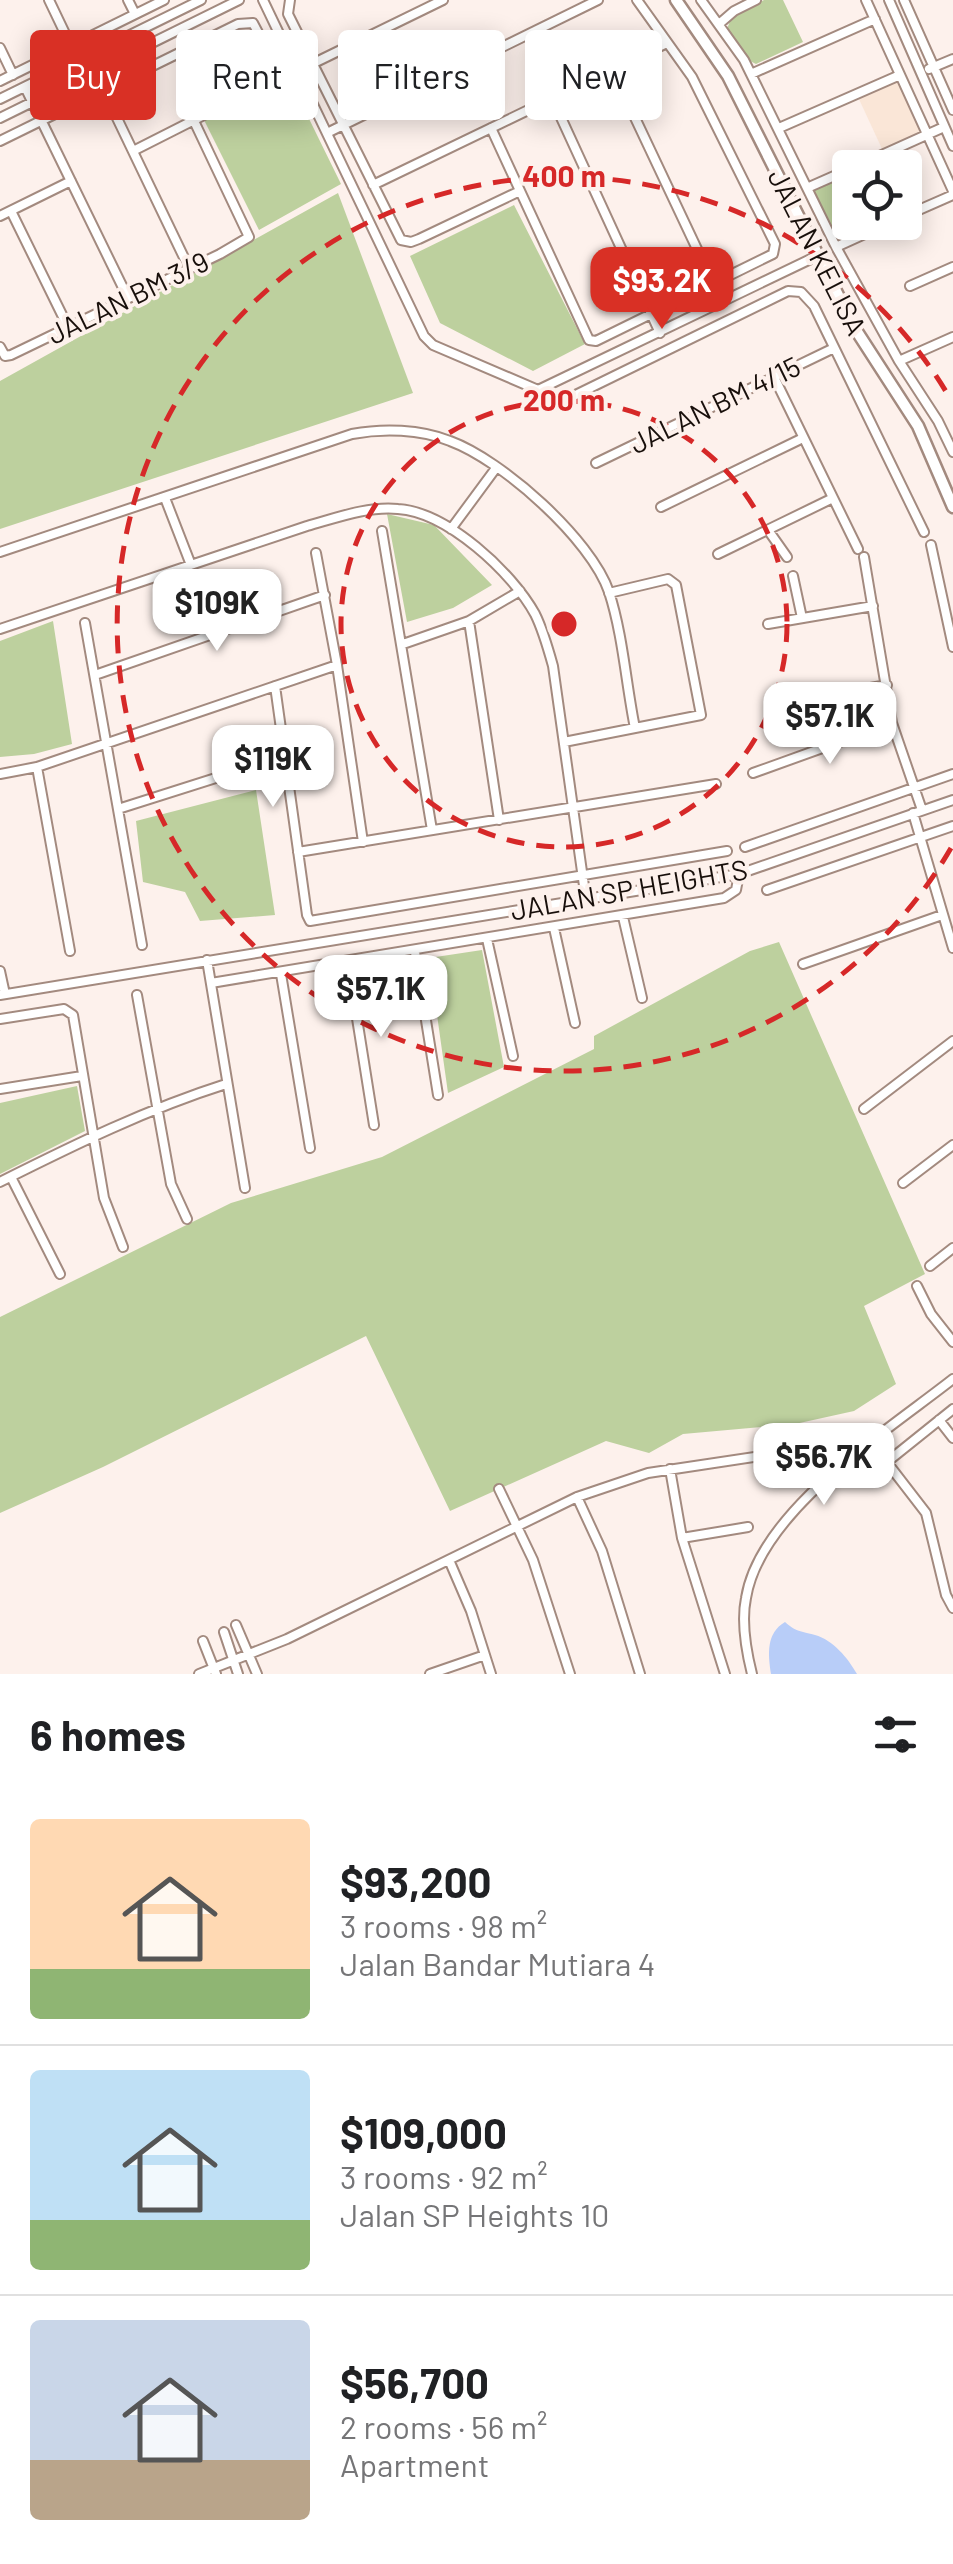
<!DOCTYPE html>
<meta charset="utf-8">
<style>
:root{--surface:#fff;--page:#f6f6f6;--text:#202124;--muted:#757577;--line:#e0e0e0;--accent:#d93025}
body{margin:0;font-family:Barlow,sans-serif;background:var(--page);color:var(--text);height:100vh;display:flex;flex-direction:column;font-size:38px;white-space:nowrap}
*{box-sizing:border-box;margin:0}
p{font-size:32px;color:var(--muted)}
.icon{flex:none;width:55px;height:55px;fill:none;stroke:currentColor;stroke-width:2;stroke-linecap:round;stroke-linejoin:round}
.map{position:relative;height:1674px;overflow:hidden}
.panel{display:flex;flex-direction:column;background:var(--surface);flex:1}
.panel>*{flex:none}
.hud{position:absolute;left:30px;top:30px;width:895px;height:90px;display:flex;gap:20px}
.fabs{position:absolute;left:832px;top:150px;display:grid;gap:20px}
.fabs a{display:grid;place-items:center;width:90px;height:90px;border-radius:10px;background:var(--surface);box-shadow:0 5px 25px #0003;font-size:50px}
.price{position:absolute;translate:-50% -85px;padding:0 22px;border-radius:20px;background:#fff;color:#222;font-size:32px;line-height:65px;filter:drop-shadow(0 2px 5px #0008)}
.price::after{content:'';position:absolute;left:50%;top:60px;width:30px;height:22px;margin-left:-15px;background:inherit;clip-path:polygon(0 0,100% 0,50% 100%)}
.price.current{background:var(--accent);color:#fff}
ul{padding:0;list-style:none}
li{display:flex;align-items:center;gap:30px;height:250px;padding:0 30px}
li+li{border-top:2px solid var(--line)}
li span{display:grid;place-items:center;flex:none;width:280px;height:200px;border-radius:10px;color:#555}
li>.icon{margin-inline-start:auto}
span .icon{width:120px;height:120px;fill:#fffc;stroke-width:1}
li b{font-size:42px}
h2{display:flex;justify-content:space-between;align-items:center;height:120px;padding:0 30px;font-size:42px}
.tag{padding:0 35px;border-radius:10px;background:var(--surface);box-shadow:0 5px 25px #0003;font-size:35px;line-height:90px}
.tag.current{background:var(--accent);color:#fff}
.map>svg:first-child{display:block}
</style>
<div class="map">
<svg width="953" height="1674" viewBox="0 0 953 1674">
<rect width="100%" height="100%" fill="#fdf1ec"/>
<path fill="#fae6d7" d="M904,75L929,129L883,151L858,97Z"/>
<path fill="#bdd09e" d="M764,0H783L803,42L756,64L748,60L727,29L732,16Z
M290,80L341,184L259,230L204,120Z
M850,172V222L869,223L837,237L813,189Z
M338,193L413,393L0,529V381Z
M514,205L585,344L533,371L440,323L410,256Z
M387,514L434,525L492,585L453,608L407,622Z
M53,621L72,744L34,754L0,757V641Z
M256,790L275,915L200,921L185,892L143,882L136,821Z
M779,942L925,1274L864,1306L896,1384L854,1411L795,1424L683,1434L649,1453L606,1441L450,1511L366,1336L103,1467L0,1513V1317L231,1203L382,1157L594,1049V1036L750,951Z
M482,950L504,1067L448,1093L429,958Z
M77,1086L85,1131L0,1174V1103Z"/>
<path fill="#b8cdf8" d="M785,1622C796,1632 801,1631 815,1635C833,1640 848,1658 857,1674H771C768,1654 766,1633 785,1622Z"/>
<g fill="none" stroke-linecap="round" stroke-linejoin="round">
<defs>
<path id="street" d="M49,0L71,46
M128,0L135,14
M263,0L424,336L433,345L538,390L817,256
M290,0L288,14L401,240L411,242L419,239L520,191
M701,0L744,60L836,247L899,361L938,421L953,452
M866,0L953,191
M889,0L953,146
M904,0L953,110
M719,24L734,11L756,0
M0,48L13,75
M312,64L443,0
M612,69L714,285
M929,69L953,59
M751,74L875,19
M0,81L164,0
M25,87L128,298
M103,89L189,268
M552,98L660,333
M0,99L201,0
M0,118L239,0
M491,128L589,340L596,341L773,254L775,244L692,77L637,0
M779,128L900,75
M327,133L598,0
M0,141L238,24L253,23L275,65L277,78L133,151
M853,168L944,127
M373,185L667,43
M807,188L850,169
M11,211L68,327
M0,216L71,181
M905,216L953,195
M836,247L891,222
M910,286L953,267
M0,347L5,356L11,355L220,254L249,237L194,121
M899,361L953,337
M774,377L858,549
M551,407L788,291L801,292L814,306L924,532
M596,463L834,348
M165,498L191,565
M661,507L803,438
M451,529L496,468
M768,530L787,557
M382,531L432,830
M931,545L953,647
M0,552L352,434C383,428 420,429 450,441C502,460 591,539 609,592C623,635 626,684 635,728
M316,553L337,665L363,842
M718,554L833,498
M864,557L892,723L922,810
M793,576L802,618
M469,621L499,820
M85,623L142,945
M768,624L873,606
M0,629L307,526C336,518 367,506 398,509C447,512 512,572 535,614C543,630 548,648 553,666L586,900
M403,644L469,621L520,591
M95,675L325,595
M275,686L307,915L310,921L727,851
M782,704L887,685
M564,742L701,715L676,585L668,579L609,593
M37,767L70,951
M753,773L892,723
M0,774L37,767L337,665
M118,809L285,756
M913,813L953,948
M745,847L953,774
M298,852L716,784
M767,890L953,826
M623,917L642,998
M554,928L575,1023
M487,939L513,1056
M415,952L438,1095
M207,960L245,1188
M348,962L374,1125
M803,964L942,915
M0,971L5,994
M281,974L310,1148
M211,983L724,898L736,890L739,874
M0,995L739,874L953,800
M137,995L171,1184L187,1219
M0,1019L64,1009L73,1015L104,1198L123,1247
M0,1089L82,1076
M864,1109L953,1041
M11,1177L60,1274
M0,1182C74,1145 147,1109 226,1084
M903,1183L953,1145
M930,1266L953,1248
M917,1286L931,1314L953,1342
M939,1420L953,1438
M872,1443L926,1513L946,1595L953,1608
M887,1462L953,1409
M670,1469L682,1538L725,1674
M499,1489L533,1560L570,1674
M577,1497L602,1551L640,1674
M682,1538L748,1527
M449,1560L471,1611L491,1674
M236,1625L257,1674
M224,1632L238,1674
M203,1641L216,1674
M199,1674L287,1639L577,1497L648,1473L800,1450L809,1457L824,1482
M430,1674L485,1655
M752,1674C746,1650 741,1622 746,1598C760,1511 887,1431 953,1379"/>
<path id="secondary" d="M676,0L728,76L854,327L918,426L953,507"/>
</defs>
<use href="#street" stroke="#a38a7f" stroke-width="12"/>
<use href="#secondary" stroke="#a38a7f" stroke-width="15"/>
<use href="#street" stroke="#fff" stroke-width="8"/>
<use href="#secondary" stroke="#fff" stroke-width="10"/>
</g>
<g fill="none" stroke="#d62828" stroke-width="5" stroke-dasharray="18 12">
<circle cx="564" cy="624" r="223"/>
<path d="M951 848A447 447 0 1 1 951 400"/>
</g>
<g text-anchor="middle" stroke-width="8" stroke-linejoin="round" paint-order="stroke">
<g font-size="28" fill="#180f0b" stroke="#fdf1ec">
<text transform="translate(817 252) rotate(63)" y="10">JALAN KELISA</text>
<text transform="translate(128 298) rotate(-26)" y="10">JALAN BM 3/9</text>
<text transform="translate(715 405) rotate(-26)" y="10">JALAN BM 4/15</text>
<text transform="translate(629 890) rotate(-10)" y="10">JALAN SP HEIGHTS</text>
</g>
</g>
<circle cx="564" cy="624" r="15" fill="#d62828" stroke="#fdf1ec" stroke-width="5"/>
<g font-size="30" text-anchor="middle" font-weight="bold" fill="#d62828" stroke="#fdf1ec" stroke-width="8" stroke-linejoin="round" paint-order="stroke">
<text x="564" y="187">400 m</text>
<text x="564" y="411">200 m</text>
</g>
</svg>
<div class="fabs">
<a><svg class="icon" aria-label="locate" viewBox="0 0 24 24"><circle cx="12" cy="12" r="6"/><path d="M12 2v4M12 18v4M2 12h4M18 12h4"/></svg></a>
</div>
<b class="price current" style="left:662px;top:332px">$93.2K</b>
<b class="price" style="left:217px;top:654px">$109K</b>
<b class="price" style="left:830px;top:767px">$57.1K</b>
<b class="price" style="left:273px;top:810px">$119K</b>
<b class="price" style="left:381px;top:1040px">$57.1K</b>
<b class="price" style="left:824px;top:1508px">$56.7K</b>
<div class="hud">
<a class="tag current">Buy</a>
<a class="tag">Rent</a>
<a class="tag">Filters</a>
<a class="tag">New</a>
</div>
</div>
<section class="panel">
<h2>6 homes<svg class="icon" aria-label="filters" viewBox="0 0 24 24"><path d="M4 7h16M4 17h16"/><circle cx="9" cy="7" r="2"/><circle cx="15" cy="17" r="2"/></svg></h2>
<ul>
<li><span style="background:linear-gradient(#ffd9b3 75%,#8fb573 0)"><svg class="icon" aria-label="home" viewBox="0 0 24 24"><path d="M3 11l9-7 9 7M6 9v11h12V9"/></svg></span><div><b>$93,200</b><p>3 rooms · 98 m²</p><p>Jalan Bandar Mutiara 4</p></div></li>
<li><span style="background:linear-gradient(#bfe0f5 75%,#8fb573 0)"><svg class="icon" aria-label="home" viewBox="0 0 24 24"><path d="M3 11l9-7 9 7M6 9v11h12V9"/></svg></span><div><b>$109,000</b><p>3 rooms · 92 m²</p><p>Jalan SP Heights 10</p></div></li>
<li><span style="background:linear-gradient(#c9d6e8 70%,#b9a48a 0)"><svg class="icon" aria-label="home" viewBox="0 0 24 24"><path d="M3 11l9-7 9 7M6 9v11h12V9"/></svg></span><div><b>$56,700</b><p>2 rooms · 56 m²</p><p>Apartment</p></div></li>
</ul>
</section>
